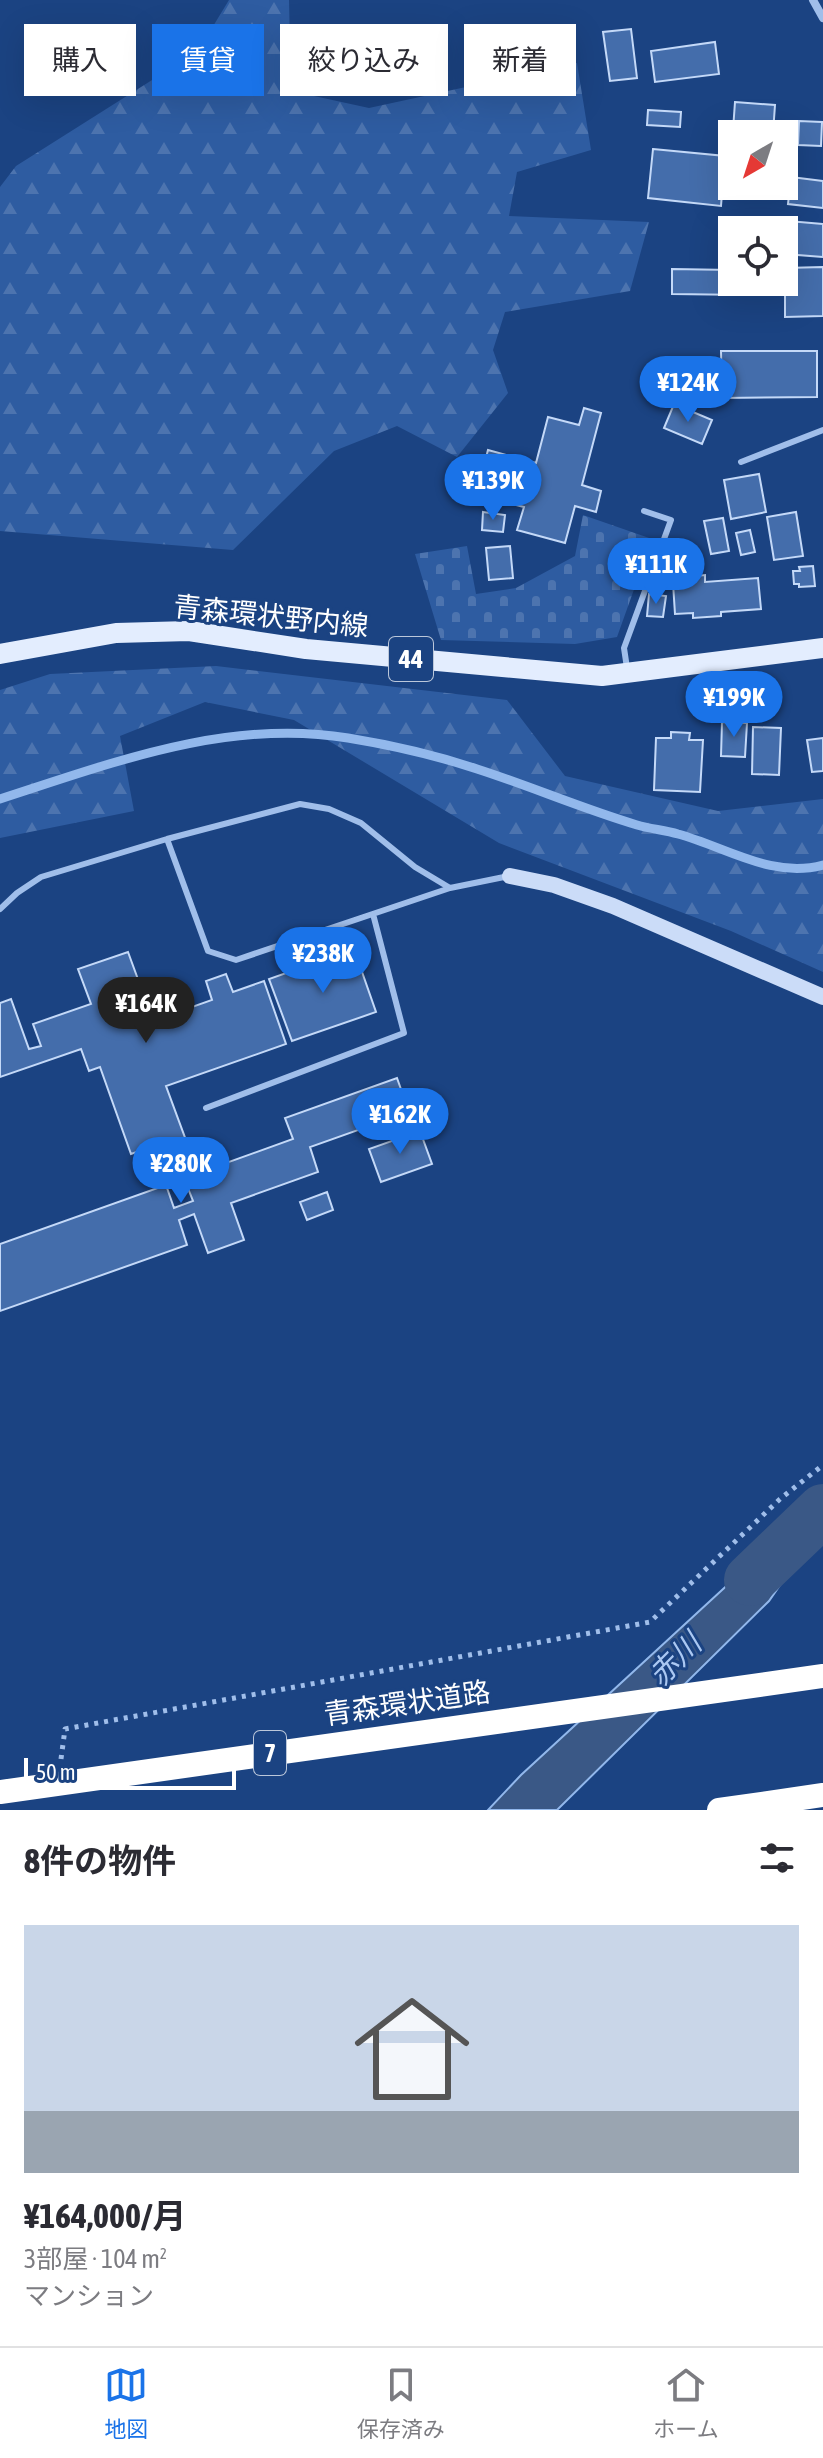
<!DOCTYPE html>
<html lang="ja">
<meta charset="utf-8">
<style>
:root{--surface:#fff;--page:#f7f7f7;--text:#2b2b33;--muted:#7c7c81;--line:#e1e1e2;--accent:#1a73e8}
body{margin:0;font-family:"Asap Condensed","Noto Sans JP",sans-serif;background:var(--page);color:var(--text);height:100vh;display:flex;flex-direction:column;font-size:30px;white-space:nowrap}
*{box-sizing:border-box;margin:0}
p{font-size:26px;color:var(--muted)}
.icon{flex:none;width:44px;height:44px;fill:none;stroke:currentColor;stroke-width:2;stroke-linecap:round;stroke-linejoin:round}
.map{position:relative;height:1810px;overflow:hidden}
.panel{display:flex;flex-direction:column;background:var(--surface);flex:1}
.panel>*{flex:none}
.top-card{position:absolute;left:24px;top:24px;width:776px;height:72px;display:flex;gap:16px}
.needle{width:52px;rotate:219deg}
.tools{position:absolute;left:718px;top:120px;display:grid;gap:16px}
.tools a{display:grid;place-items:center;width:80px;height:80px;border-radius:0px;background:var(--surface);box-shadow:0 8px 32px #0002;font-size:40px}
.scale{position:absolute;left:24px;bottom:20px;width:212px;box-sizing:border-box;padding-left:8px;border:4px solid #fff;border-top:0;font-size:22px;line-height:28px;white-space:nowrap;color:#fff;-webkit-text-stroke:6px #1b4382;paint-order:stroke}
.price{position:absolute;translate:-50% -68px;padding:0 18px;border-radius:28px;background:var(--accent);color:#fff;font-size:26px;line-height:52px;filter:drop-shadow(0 2px 4px #0008)}
.price::after{content:'';position:absolute;left:50%;top:48px;width:24px;height:18px;margin-left:-12px;background:inherit;clip-path:polygon(0 0,100% 0,50% 100%)}
.price.current{background:#222;color:#fff}
ul{padding:0;list-style:none}
li{display:grid;align-content:center;gap:16px;height:424px;padding:0 24px}
li span{display:grid;place-items:center;height:248px;border-radius:0px;color:#555}
li>.icon{margin-inline-start:auto}
span .icon{width:144px;height:144px;fill:#fffc;stroke-width:1}
li b{font-size:34px}
h2{display:flex;justify-content:space-between;align-items:center;height:96px;padding:0 24px;font-size:34px}
.tag{padding:0 28px;border-radius:0px;background:var(--surface);box-shadow:0 8px 32px #0002;font-size:28px;line-height:72px}
.tag.current{background:var(--accent);color:#fff}
.tabs{display:flex;justify-content:space-around;align-items:center;height:112px;border-top:2px solid var(--line);background:var(--surface);font-size:22px;color:var(--muted)}
.tabs a{display:grid;justify-items:center;gap:4px}
.tabs .current{color:var(--accent)}
.map>svg:first-child{display:block}
</style>
<div class="map">
<svg width="823" height="1810" viewBox="0 0 823 1810">
<defs>
<pattern id="forest-firs" width="22" height="20" patternUnits="userSpaceOnUse" patternTransform="scale(2)"><rect width="22" height="20" fill="#2e5ca1"/><path d="M5 1l3.5 6h-7zM16 11l3.5 6h-7z" fill="#4d74af"/></pattern>
<pattern id="cemetery-stones" width="16" height="16" patternUnits="userSpaceOnUse" patternTransform="scale(2)"><rect width="16" height="16" fill="#2e5ca1"/><path d="M2 7V4a2 2 0 0 1 4 0v3zM10 15v-3a2 2 0 0 1 4 0v3z" fill="#4d74af"/></pattern>
</defs>
<rect width="100%" height="100%" fill="#1b4382"/>
<path fill="url(#forest-firs)" d="M229,0H289L291,91L369,108L577,63L591,150L517,172L509,216L649,222L630,291L505,312L493,350L508,393L457,457L397,426L334,451L233,550L0,531V187L16,166L198,51Z
M216,666L507,700L565,776L718,811L823,799V972L731,931L499,843L294,720L205,702L120,736L134,811L0,838V690L50,674Z"/>
<path fill="url(#cemetery-stones)" d="M583,515L652,539L617,637L575,644L441,640L415,554L467,546L476,594L516,588L575,556Z"/>
<path fill="#3a5886" stroke="#92b8ec" stroke-width="2" d="M796,1522L811,1540L769,1601L557,1810H488L521,1775Z"/>
<g fill="none" stroke-linecap="round" stroke-linejoin="round">
<path stroke="#92b8ec" stroke-width="9" d="M0,799C112,763 228,718 348,738C391,745 435,755 477,769C530,786 583,809 637,825C650,829 665,830 678,834C726,847 772,879 823,865"/>
<path stroke="#3a5886" stroke-width="52" d="M750,1580L823,1510"/>
</g>
<path fill="#446dab" stroke="#c4d9f8" stroke-width="2" d="M631,29L637,78L610,81L603,32Z
M715,42L719,74L655,82L651,51Z
M735,102L775,105L773,133L733,130Z
M648,110L681,112L680,127L647,125Z
M799,121L822,122L821,146L798,145Z
M653,149L725,156L721,206L648,198Z
M791,177L823,181V208L788,204Z
M788,221L823,224V257L785,254Z
M823,267V316L785,317V268Z
M672,269L732,270V282H747V295L672,294Z
M721,351H817V397L722,398Z
M674,404L712,420L702,444L664,428Z
M584,408L601,413L582,485L601,491L596,512L575,506L565,543L517,530L524,507L476,495L488,450L536,463L548,417L579,425Z
M759,474L766,512L731,519L724,480Z
M483,512L505,515L503,532L482,530Z
M796,512L803,556L774,560L767,517Z
M723,518L729,551L711,554L704,521Z
M750,530L755,552L741,555L736,533Z
M510,546L513,578L489,580L486,548Z
M813,566L815,586L799,587V584H794L793,571H800L799,567Z
M705,575V582L758,578L761,609L721,612V616L693,618V613L675,614L673,583H686V577Z
M649,594L666,596L663,617L647,616Z
M722,722L747,723L745,757L721,756Z
M753,727L781,728L779,775L752,774Z
M671,732L690,733L689,740H703L700,792L654,790L656,738H671Z
M823,738V771L812,772L807,740Z
M354,949L376,1012L292,1041L269,979Z
M128,952L143,993L134,995L144,1024L212,1000L206,981L226,974L233,992L264,981L286,1044L166,1086L194,1162L180,1167L171,1140L131,1154L100,1067L89,1071L81,1049L0,1077V1003L11,999L29,1049L41,1046L33,1024L91,1004L78,969Z
M397,1078L409,1112L310,1147L318,1172L231,1203L244,1240L208,1253L194,1214L179,1220L187,1245L0,1311V1244L166,1185L174,1208L193,1201L184,1178L293,1139L285,1118Z
M420,1131L432,1164L381,1182L369,1149Z
M327,1192L333,1210L307,1220L300,1202Z"/>
<g fill="none" stroke-linecap="round" stroke-linejoin="round">
<path stroke="#a0beea" stroke-width="5" stroke-dasharray="4 6" stroke-linecap="butt" d="M61,1759L65,1729L650,1622L780,1499L823,1465"/>
<path stroke="#a0beea" stroke-width="6" d="M741,462L823,430
M627,668L624,648L671,520L644,511
M167,839L208,951L236,960L450,888
M0,909L17,893L41,877L167,839L300,804L329,809L361,823L415,867L450,888L509,876
M206,1108L404,1033L373,914"/>
<path stroke="#a0beea" stroke-width="8" d="M813,0L823,18"/>
<path stroke="#cbdcf8" stroke-width="16" d="M510,876L554,885L613,906L823,997"/>
<path stroke="#e3edfe" stroke-width="20" d="M0,654L116,633L189,631L306,649L602,676L823,648"/>
<path stroke="#fff" stroke-width="24" d="M0,1792L823,1676
M719,1810L823,1795"/>
</g>
<g text-anchor="middle" stroke-width="6" stroke-linejoin="round" paint-order="stroke">
<g fill="#1b4382" stroke="#bbc7da" stroke-width="2">
<rect x="389" y="637" width="44" height="44" rx="6"/>
<rect x="254" y="1731" width="32" height="44" rx="6"/>
</g>
<g font-size="26" font-weight="bold" fill="#fff">
<text x="411" y="668">44</text>
<text x="270" y="1762">7</text>
</g>
<g font-size="28" fill="#fff" stroke="#1b4382">
<text transform="translate(271 616) rotate(6)" y="10">青森環状野内線</text>
<text transform="translate(407 1703) rotate(-8)" y="10">青森環状道路</text>
</g>
<g font-size="30" font-style="italic" fill="#abc8f2" stroke="#1b4382">
<text transform="translate(675 1660) rotate(-45)" y="10">赤川</text>
</g>
</g>
</svg>
<div class="tools">
<a><svg class="needle" viewBox="-14 -14 28 28"><path d="M0-13l5 13h-10z" fill="#e53935"/><path d="M0 13l5-13h-10z" fill="#7c7c81"/></svg></a>
<a><svg class="icon" aria-label="locate" viewBox="0 0 24 24"><circle cx="12" cy="12" r="6"/><path d="M12 2v4M12 18v4M2 12h4M18 12h4"/></svg></a>
</div>
<div class="scale">50 m</div>
<b class="price" style="left:688px;top:424px">¥124K</b>
<b class="price" style="left:493px;top:522px">¥139K</b>
<b class="price" style="left:656px;top:606px">¥111K</b>
<b class="price" style="left:734px;top:739px">¥199K</b>
<b class="price" style="left:323px;top:995px">¥238K</b>
<b class="price current" style="left:146px;top:1045px">¥164K</b>
<b class="price" style="left:400px;top:1156px">¥162K</b>
<b class="price" style="left:181px;top:1205px">¥280K</b>
<div class="top-card">
<a class="tag">購入</a>
<a class="tag current">賃貸</a>
<a class="tag">絞り込み</a>
<a class="tag">新着</a>
</div>
</div>
<section class="panel">
<h2>8件の物件<svg class="icon" aria-label="filters" viewBox="0 0 24 24"><path d="M4 7h16M4 17h16"/><circle cx="9" cy="7" r="2"/><circle cx="15" cy="17" r="2"/></svg></h2>
<ul>
<li><span style="background:linear-gradient(#c9d6e8 75%,#9aa5b1 0)"><svg class="icon" aria-label="home" viewBox="0 0 24 24"><path d="M3 11l9-7 9 7M6 9v11h12V9"/></svg></span><div><b>¥164,000/月</b><p>3部屋 · 104 m²</p><p>マンション</p></div></li>
</ul>
</section>
<nav class="tabs">
<a class="current"><svg class="icon" aria-label="map" viewBox="0 0 24 24"><path d="M3 6l6-2 6 2 6-2v14l-6 2-6-2-6 2zM9 4v14M15 6v14"/></svg>地図</a>
<a><svg class="icon" aria-label="saved" viewBox="0 0 24 24"><path d="M7 4h10v16l-5-4-5 4z"/></svg>保存済み</a>
<a><svg class="icon" aria-label="home" viewBox="0 0 24 24"><path d="M3 11l9-7 9 7M6 9v11h12V9"/></svg>ホーム</a>
</nav>
